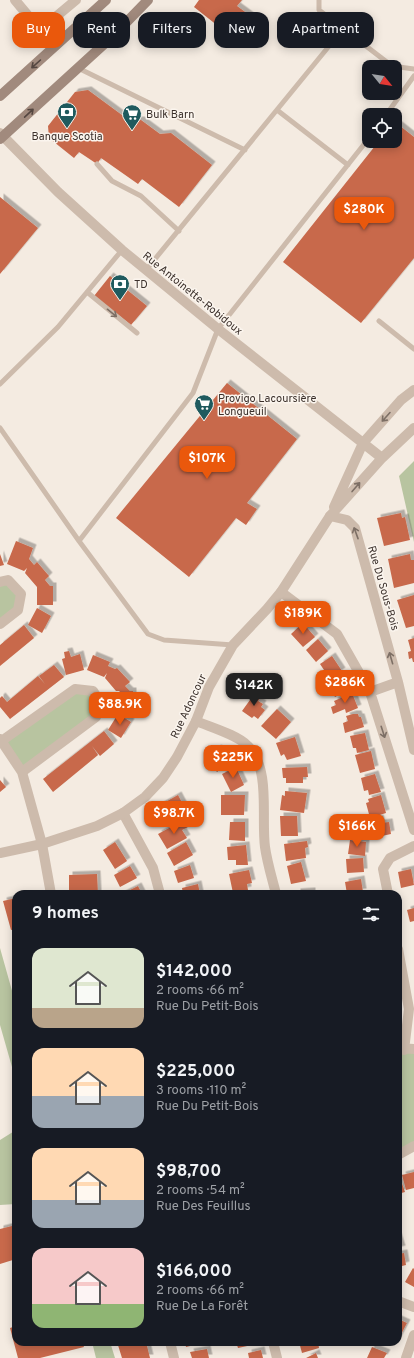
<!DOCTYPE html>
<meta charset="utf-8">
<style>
:root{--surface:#171b24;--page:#242831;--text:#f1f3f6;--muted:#9ea1a6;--accent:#ea580c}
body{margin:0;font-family:Overpass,sans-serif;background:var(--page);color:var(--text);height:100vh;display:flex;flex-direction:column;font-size:15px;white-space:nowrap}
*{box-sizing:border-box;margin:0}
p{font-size:13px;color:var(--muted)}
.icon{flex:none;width:22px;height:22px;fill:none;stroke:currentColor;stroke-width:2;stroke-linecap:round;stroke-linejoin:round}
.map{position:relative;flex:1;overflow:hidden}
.side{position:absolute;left:12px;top:890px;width:390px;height:456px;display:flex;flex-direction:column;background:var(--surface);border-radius:12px;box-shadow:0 2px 10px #0003}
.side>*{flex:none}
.top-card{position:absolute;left:12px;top:12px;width:390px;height:36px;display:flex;gap:8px}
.needle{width:26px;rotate:120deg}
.controls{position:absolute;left:362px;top:60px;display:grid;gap:8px}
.controls a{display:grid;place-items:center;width:40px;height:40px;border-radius:8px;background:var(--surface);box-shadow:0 2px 10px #0003;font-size:20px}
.price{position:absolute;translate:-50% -34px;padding:0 9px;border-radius:8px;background:var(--accent);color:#fff;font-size:13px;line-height:26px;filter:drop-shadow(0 1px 2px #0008)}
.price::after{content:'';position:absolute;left:50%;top:24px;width:12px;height:9px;margin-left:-6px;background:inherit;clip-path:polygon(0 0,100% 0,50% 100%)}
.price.active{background:#222;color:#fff}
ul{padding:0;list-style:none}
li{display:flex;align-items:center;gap:12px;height:100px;padding:0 20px}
li span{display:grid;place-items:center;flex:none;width:112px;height:80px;border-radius:12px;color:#555}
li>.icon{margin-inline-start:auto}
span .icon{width:48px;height:48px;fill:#fffc;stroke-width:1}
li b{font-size:17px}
h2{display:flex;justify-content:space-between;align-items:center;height:48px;padding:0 20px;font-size:17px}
.tag{padding:0 14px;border-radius:12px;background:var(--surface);box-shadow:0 2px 10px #0003;font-size:14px;line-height:36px}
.tag.active{background:var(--accent);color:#fff}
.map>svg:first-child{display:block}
</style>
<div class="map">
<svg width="414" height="1358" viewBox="0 0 414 1358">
<defs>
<filter id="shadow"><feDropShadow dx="3.5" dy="-3.5" stdDeviation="0" flood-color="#0004"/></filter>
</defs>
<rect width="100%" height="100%" fill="#f4ebe1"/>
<path fill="#b8c4a0" d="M414,461V542L399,476Z
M7,583L18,595L15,608L0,620V585Z
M76,692L91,694L97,703L94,715L23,767L4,742Z
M0,948L16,1005V1081L0,1025Z
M398,1048L414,1049V1146L398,1155Z
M16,1130V1204L0,1205V1140Z
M92,1342H110L115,1358H96Z"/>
<path fill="#c8694b" filter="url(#shadow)" d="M199,0H242L237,6L260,23L242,45L194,7Z
M88,90L130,121L141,120L160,134L171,133L212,165L179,207L142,179L138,184L101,158L97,164L79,152L74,158L49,138L48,126L75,92Z
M395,122L414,137V258L361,323L283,262L379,141H395Z
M0,197L38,228L0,274Z
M110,276L147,306L131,325L94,296Z
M227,383L297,439L247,503L257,509L246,525L236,518L189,577L116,518Z
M401,513L402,518L405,517L410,540L384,546L377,518Z
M16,541L33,548L29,559L34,565L37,562L49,576L45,580L50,586H53V605H37V587L25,573L27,568L24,571L7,564Z
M0,554L4,565L0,566Z
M410,554L411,560H414V583L394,588L388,559Z
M414,595V626L406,628L397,600Z
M37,608L51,616L42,633L28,625Z
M303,623L315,637L303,647L291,634Z
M24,625L34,638L0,666V645Z
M414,638V662H413L412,658L409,659L408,652L411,651L408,640Z
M318,639L328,651L316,662L306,650Z
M69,651L71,657L80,654L84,670L66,675L62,659L65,658L64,652Z
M93,655L110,662L108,666L115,669L117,668L130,682L125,686L130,691H133V702H139V709L117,710V694L120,691H116L105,678L107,673L104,677L87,670Z
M332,656L342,671L330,679L320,664Z
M54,665L64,677L10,719L0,707V698L2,696L7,702L38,676L45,684L39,676Z
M342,675L350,689L335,697L330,688L334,686L331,681Z
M255,693L261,697L258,701L263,704L261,707L265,710L258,719L254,716L252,718L242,711Z
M352,693L358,708L346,713L345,709L333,714L331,707L336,705L334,701Z
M277,709L291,722L276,739L261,726Z
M118,714L131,722L121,738L108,730Z
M353,714H358L359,717H361L364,727L345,733L343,723L348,721L346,716Z
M104,731L114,744L100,756L92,746L98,755L53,792L43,779Z
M365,733L369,750L357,753L356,748H353L350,736Z
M295,737L301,756L287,760L284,754L281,756L276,743Z
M218,748L229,762L217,772L206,758Z
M371,751L375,769L360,773L355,755Z
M236,767L244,785L231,792L222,774Z
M307,767L308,777H303V783H286V778H283L282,768Z
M375,774L381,792L369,795L368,790L364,791L361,778Z
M0,780L6,787L0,792Z
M285,791L307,793L304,813L280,810L282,795L285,796Z
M178,795L187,812L162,825L155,808Z
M221,795H245L244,815H221Z
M381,795L386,813L370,818L366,803L369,802L368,799Z
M280,816H297L298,836H281Z
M380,818L381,823L389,822L391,834L377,837L373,820Z
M184,820L188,827L182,830L187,838L167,849L158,834Z
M230,822H245V841L229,840Z
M350,840L366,842L365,856L348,854Z
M307,841L308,847L305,848L306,858L286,861L284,844Z
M115,842L127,861L115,869L103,850Z
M186,842L193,855L174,866L167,853Z
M246,845L248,865H236V860H228L227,847Z
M363,858L364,872L347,873L346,859Z
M301,862L306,881L291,884L287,866Z
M190,865L194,878L178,883L174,871Z
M130,866L137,878L120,887L114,875Z
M411,869L414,885L401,888L398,872Z
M249,870L252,883L247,884L248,890L233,893L229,874Z
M97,874L98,894H69V875Z
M361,879L363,892L347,894L345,882Z
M198,884L200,894H183L182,888Z
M138,886L142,894H122Z
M312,891V894H297V892Z
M16,898V929L11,930L3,901Z
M414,908V921L410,922L407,910Z
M414,1172V1188L406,1190L402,1175Z
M398,1178H400L405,1192L398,1194Z
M16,1225V1259L0,1264V1229Z
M398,1236L402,1249L398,1250Z
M404,1253L406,1265L398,1267V1254Z
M413,1268L414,1269V1287L405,1282Z
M398,1319L407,1323L398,1340Z
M16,1326V1342H82L84,1347L40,1358H18L10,1328Z
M117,1342H146L150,1358H122Z
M185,1342H203V1343L186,1347Z
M236,1342H251L252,1345L238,1348Z
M299,1342H318L319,1348L302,1353Z
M372,1347L387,1353L384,1358H367Z
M207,1349L209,1358H192L190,1352Z
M261,1350L263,1358H249L248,1353Z
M316,1353L318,1358H306Z"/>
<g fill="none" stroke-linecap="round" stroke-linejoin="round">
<path stroke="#cdbbac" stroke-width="5" d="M319,0V10L392,66L414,69
M78,68L245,150
M277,110L348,165
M386,115L414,76
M97,164L112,181L141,196L179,231
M146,270L343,29
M87,292L137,333
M379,321L414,349
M0,384L58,327L122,250
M0,428L79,541L148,634L164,640L233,645
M79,541L193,393L218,329L369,138"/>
<path stroke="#cdbbac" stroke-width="10" d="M15,0L40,30L76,0
M330,516L347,520L355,528L398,682L414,750
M0,582L8,580L21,594L18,610L0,624
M281,592L337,634L370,692L414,830
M370,692L398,682
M196,721C210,727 238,735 248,746C271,769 261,817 265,847C267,862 272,878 276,894
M0,739L22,772L42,844L51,894
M0,742L75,689L93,691L100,702L96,717L22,772
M123,813L153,868L160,894
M388,894L383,869L390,858L414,846
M398,949L409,1009L404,1050
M398,1048L414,1049
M398,1155L414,1146
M398,1301L414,1307
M170,1342L174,1358
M273,1342L277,1358
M406,1358L414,1335"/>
<path stroke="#cdbbac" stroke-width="10" d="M0,133L58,192L122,250L218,329L382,458
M334,507L363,443L401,400L414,390
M0,853L42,844L97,826L123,813L145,797L163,778L177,757L196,721L209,687L233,645L267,609L281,592L330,516L382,458L414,428"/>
<path stroke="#a18a7d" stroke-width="10" d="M0,96L106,0
M0,139L113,36L148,0"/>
</g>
<defs><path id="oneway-shaft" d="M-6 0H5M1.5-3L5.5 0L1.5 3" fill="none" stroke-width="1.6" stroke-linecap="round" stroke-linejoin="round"/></defs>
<g stroke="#544640">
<use href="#oneway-shaft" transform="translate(36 64) rotate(138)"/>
<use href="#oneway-shaft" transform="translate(29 113) rotate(-43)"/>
</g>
<g stroke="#7d6f65">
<use href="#oneway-shaft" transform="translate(112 313) rotate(39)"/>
<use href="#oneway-shaft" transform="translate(386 417) rotate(132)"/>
<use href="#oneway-shaft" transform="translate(356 487) rotate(-49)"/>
<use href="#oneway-shaft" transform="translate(356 533) rotate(-110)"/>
<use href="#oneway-shaft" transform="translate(391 658) rotate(-106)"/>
<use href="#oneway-shaft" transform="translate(383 732) rotate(72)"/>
</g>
<defs>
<symbol id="bank-pin" viewBox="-11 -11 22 30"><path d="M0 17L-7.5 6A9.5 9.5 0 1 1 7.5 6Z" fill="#1f5a5e" stroke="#fbf5ee"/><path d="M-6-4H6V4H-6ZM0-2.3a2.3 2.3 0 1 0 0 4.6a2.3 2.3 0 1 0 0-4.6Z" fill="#fff"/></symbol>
<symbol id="supermarket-pin" viewBox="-11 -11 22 30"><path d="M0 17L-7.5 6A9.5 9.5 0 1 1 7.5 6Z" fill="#1f5a5e" stroke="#fbf5ee"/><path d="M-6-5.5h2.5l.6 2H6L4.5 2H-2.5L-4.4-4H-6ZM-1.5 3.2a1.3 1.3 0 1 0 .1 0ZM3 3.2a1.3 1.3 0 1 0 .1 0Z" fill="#fff"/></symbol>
</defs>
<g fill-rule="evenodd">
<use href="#bank-pin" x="56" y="101" width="22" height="30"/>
<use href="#supermarket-pin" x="121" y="103" width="22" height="30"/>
<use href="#bank-pin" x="109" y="273" width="22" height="30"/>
<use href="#supermarket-pin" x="193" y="393" width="22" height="30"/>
</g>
<g text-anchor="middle" stroke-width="3" stroke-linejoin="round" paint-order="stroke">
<g font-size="11" fill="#3b302b" stroke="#fbf5ee" text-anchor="start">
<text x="146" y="118">Bulk Barn</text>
<text x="67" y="140" text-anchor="middle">Banque Scotia</text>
<text x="134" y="288">TD</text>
<text x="218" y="402">Provigo Lacoursière<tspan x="218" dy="13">Longueuil</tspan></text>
</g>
<g font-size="11" fill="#3b302b" stroke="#fbf5ee">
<text transform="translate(193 293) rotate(39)" y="4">Rue Antoinette-Robidoux</text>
<text transform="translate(384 588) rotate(74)" y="4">Rue Du Sous-Bois</text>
<text transform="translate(188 706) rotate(-65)" y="4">Rue Adoncour</text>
</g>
</g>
</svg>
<div class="controls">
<a><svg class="needle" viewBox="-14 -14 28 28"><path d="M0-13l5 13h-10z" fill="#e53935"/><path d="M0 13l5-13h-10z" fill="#9ea1a6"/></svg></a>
<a><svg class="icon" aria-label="locate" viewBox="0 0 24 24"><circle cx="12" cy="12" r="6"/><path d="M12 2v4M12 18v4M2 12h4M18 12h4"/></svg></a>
</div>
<b class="price" style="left:364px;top:231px">$280K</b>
<b class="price" style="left:207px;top:480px">$107K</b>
<b class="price" style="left:303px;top:635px">$189K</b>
<b class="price" style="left:345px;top:704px">$286K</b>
<b class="price active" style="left:254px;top:707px">$142K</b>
<b class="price" style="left:120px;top:726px">$88.9K</b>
<b class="price" style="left:233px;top:779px">$225K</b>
<b class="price" style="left:174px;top:835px">$98.7K</b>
<b class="price" style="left:357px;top:848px">$166K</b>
<div class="top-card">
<a class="tag active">Buy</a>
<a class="tag">Rent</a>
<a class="tag">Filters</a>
<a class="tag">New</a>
<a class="tag">Apartment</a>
</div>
<section class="side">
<h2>9 homes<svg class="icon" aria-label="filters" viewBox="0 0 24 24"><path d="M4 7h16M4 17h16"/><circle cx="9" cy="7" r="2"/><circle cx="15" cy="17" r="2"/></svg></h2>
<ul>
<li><span style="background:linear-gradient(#dfe7d0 75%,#b9a48a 0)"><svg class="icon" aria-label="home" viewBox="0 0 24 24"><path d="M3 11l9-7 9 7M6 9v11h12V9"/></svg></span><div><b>$142,000</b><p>2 rooms · 66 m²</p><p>Rue Du Petit-Bois</p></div></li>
<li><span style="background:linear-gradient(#ffd9b3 60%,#9aa5b1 0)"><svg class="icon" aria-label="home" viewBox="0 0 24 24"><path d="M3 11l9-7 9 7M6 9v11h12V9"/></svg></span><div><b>$225,000</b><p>3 rooms · 110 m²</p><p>Rue Du Petit-Bois</p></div></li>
<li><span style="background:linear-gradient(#ffd9b3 65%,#9aa5b1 0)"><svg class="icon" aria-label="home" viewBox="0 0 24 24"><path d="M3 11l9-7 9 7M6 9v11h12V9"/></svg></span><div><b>$98,700</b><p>2 rooms · 54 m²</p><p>Rue Des Feuillus</p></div></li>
<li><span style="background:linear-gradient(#f6c9c9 70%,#8fb573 0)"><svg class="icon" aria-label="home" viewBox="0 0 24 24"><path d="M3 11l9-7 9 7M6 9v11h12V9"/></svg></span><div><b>$166,000</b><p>2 rooms · 66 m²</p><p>Rue De La Forêt</p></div></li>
</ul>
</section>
</div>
